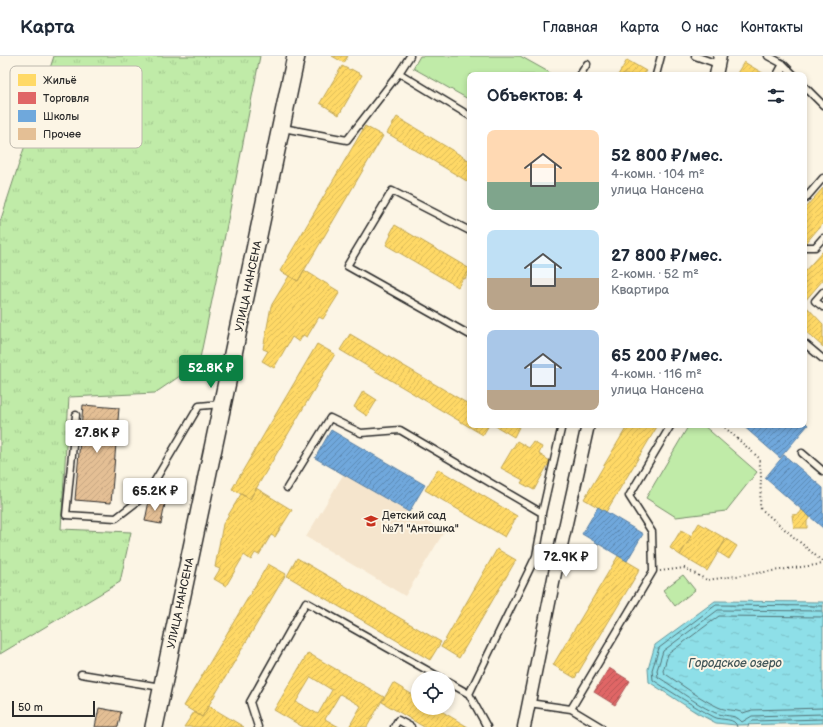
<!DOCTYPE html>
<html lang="ru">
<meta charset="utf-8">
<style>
:root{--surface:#fff;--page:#f6f6f7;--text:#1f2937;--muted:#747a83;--line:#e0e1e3;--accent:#0b8043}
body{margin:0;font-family:"Balsamiq Sans",sans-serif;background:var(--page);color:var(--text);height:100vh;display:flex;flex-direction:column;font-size:15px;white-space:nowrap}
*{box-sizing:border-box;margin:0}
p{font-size:13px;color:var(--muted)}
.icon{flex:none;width:22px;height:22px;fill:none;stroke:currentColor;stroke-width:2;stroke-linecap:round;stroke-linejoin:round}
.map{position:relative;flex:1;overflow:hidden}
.drawer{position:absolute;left:467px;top:16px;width:340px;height:356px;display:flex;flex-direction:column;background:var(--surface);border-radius:8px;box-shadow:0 2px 6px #0003}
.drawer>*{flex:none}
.controls{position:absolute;left:411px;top:615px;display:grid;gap:8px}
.controls a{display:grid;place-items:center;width:44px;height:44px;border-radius:50%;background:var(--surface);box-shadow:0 2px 6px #0003;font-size:20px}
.scale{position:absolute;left:12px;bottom:10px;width:83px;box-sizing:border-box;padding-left:4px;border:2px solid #2b2b2b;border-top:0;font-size:11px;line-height:14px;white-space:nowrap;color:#2b2b2b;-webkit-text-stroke:3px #fcf5e5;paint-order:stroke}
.price{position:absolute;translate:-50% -34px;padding:0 9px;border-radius:4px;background:#fff;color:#222;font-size:13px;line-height:26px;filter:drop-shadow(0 1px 2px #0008)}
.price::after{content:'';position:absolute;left:50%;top:24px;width:12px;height:9px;margin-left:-6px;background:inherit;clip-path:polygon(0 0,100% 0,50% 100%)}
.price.selected{background:var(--accent);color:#fff}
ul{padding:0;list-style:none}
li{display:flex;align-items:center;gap:12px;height:100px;padding:0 20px}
li span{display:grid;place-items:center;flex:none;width:112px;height:80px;border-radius:8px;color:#555}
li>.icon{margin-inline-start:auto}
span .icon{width:48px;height:48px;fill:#fffc;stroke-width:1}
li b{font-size:17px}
h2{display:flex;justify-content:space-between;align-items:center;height:48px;padding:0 20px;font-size:17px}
header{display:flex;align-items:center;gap:24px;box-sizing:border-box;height:56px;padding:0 20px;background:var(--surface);border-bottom:1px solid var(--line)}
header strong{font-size:19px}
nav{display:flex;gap:22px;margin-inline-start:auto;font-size:14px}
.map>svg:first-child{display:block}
</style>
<header>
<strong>Карта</strong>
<nav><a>Главная</a><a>Карта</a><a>О нас</a><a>Контакты</a></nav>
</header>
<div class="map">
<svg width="823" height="671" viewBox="0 0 823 671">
<defs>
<pattern id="grass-tufts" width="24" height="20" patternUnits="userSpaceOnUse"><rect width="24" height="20" fill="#c0eba8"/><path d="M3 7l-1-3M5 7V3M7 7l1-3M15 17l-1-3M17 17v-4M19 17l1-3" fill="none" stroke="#a5ca91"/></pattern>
<pattern id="water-ripples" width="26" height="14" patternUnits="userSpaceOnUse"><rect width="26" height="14" fill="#8edfe8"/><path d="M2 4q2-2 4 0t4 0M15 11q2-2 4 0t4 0" fill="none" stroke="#7bc0c7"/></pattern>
<pattern id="homes-hatch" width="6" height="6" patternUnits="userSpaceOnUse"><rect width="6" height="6" fill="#ffd966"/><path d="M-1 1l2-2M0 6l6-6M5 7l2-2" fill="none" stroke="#dbba59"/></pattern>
<pattern id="shops-hatch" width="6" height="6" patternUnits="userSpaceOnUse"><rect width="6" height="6" fill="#e06666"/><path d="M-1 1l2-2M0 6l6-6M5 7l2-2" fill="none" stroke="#b65454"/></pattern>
<pattern id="schools-hatch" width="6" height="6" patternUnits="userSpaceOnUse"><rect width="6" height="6" fill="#6fa8dc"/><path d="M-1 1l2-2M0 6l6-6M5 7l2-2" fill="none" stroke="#5b89b3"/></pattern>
<pattern id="building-hatch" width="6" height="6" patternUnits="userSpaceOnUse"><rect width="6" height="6" fill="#e4bf95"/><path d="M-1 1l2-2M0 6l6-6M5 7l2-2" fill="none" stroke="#c4a481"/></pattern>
</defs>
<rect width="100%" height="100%" fill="#fcf5e5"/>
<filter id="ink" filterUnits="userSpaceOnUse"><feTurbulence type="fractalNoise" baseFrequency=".025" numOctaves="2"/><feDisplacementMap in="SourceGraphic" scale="8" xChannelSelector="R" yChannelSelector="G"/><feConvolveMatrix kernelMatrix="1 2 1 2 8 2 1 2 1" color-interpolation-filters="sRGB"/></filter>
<g filter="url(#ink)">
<path fill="#f5e5cd" d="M331,374L425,429L410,455L444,476L405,540L306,481L343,419L315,402Z"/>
<path fill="url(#grass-tufts)" stroke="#768b6a" d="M54,0H260L216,225L199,307L155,337L69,341L61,473L131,476L120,526L0,598V166Z"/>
<path fill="#c0eba8" stroke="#768b6a" d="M420,0H520L554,19H470V44L413,12Z
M689,369H703L757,416L726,455L676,461L646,442Z
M683,519L695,534L675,550L663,534Z"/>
<path fill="url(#water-ripples)" stroke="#66979c" d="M715,545L823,546V667L736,669L716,667L697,657L649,626L648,613L655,589Z"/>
<path fill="url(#homes-hatch)" stroke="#bfa554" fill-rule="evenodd" d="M332,0H348L344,7Z
M627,4L646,15L643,19H618Z
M744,6L766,19H736Z
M342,10L350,14L351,13L362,19L339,59L320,47Z
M397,61L470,105V127L387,77Z
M365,70L383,80L298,225L280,215Z
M823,132V167L806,187L804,185V153Z
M395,169L470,213L465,223L463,222L458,231L386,189L391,179L390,178Z
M823,195V224L804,246V216Z
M304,214L340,236L323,263L319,261L307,281L303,279L299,286L292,281L274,312L262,305L268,295L263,293L271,250L289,220L298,225Z
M804,248L823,268V291L804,274Z
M350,278L470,349V369H489L483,379L340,294Z
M317,288L335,298L250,443L232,433Z
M363,335L377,344L367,360L354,351Z
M494,369H520L514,381Z
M628,369H658L606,456L584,443Z
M517,385L529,392L533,386L542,391L539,398L550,405L534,434L521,427L523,424L501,412Z
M438,413L517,460L505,481L425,434Z
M256,432L292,454L275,481L271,479L259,499L255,497L251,504L244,499L226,530L214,523L220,513L215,511L223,468L241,438L250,443Z
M802,454L810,461L807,465V472H794L792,459L799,458Z
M699,467L726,483L707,515L680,499Z
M681,474L692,480L680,499L670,492Z
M726,483L737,490L729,503L718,496Z
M497,493L516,504L459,602L441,591Z
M618,500L640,513L575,622L553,609Z
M297,502L441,586L430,604L287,520Z
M268,508L286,518L202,661L184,650Z
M308,597L384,641L367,671H349L361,650L340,638L325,663L339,671H303L274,654ZM311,621L332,634L318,658L296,646Z
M393,627L418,642V652H436L468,671H424L382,646Z
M209,650L244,671H184L194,656L202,661Z"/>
<path fill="url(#shops-hatch)" stroke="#aa5454" d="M609,612L630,625L615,649L594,636Z"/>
<path fill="url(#schools-hatch)" stroke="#5b82a7" d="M804,365L808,369L780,402L742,369H804Z
M331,374L425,429L409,456L315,402Z
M784,399L823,432V472L765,422Z
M598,451L643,478L627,505L582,478Z"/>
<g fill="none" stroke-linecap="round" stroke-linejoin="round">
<path stroke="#537377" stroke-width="1" d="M823,555L718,554L663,595L657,614L658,621C673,630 704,654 719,658C728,661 735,658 742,666L752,660L823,658
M823,561L719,560L668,598L663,615L664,617C682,629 699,642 718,651C726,655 735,653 743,657L752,654L823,652
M737,671C736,661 721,665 714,661C693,650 673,637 653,624L652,614L659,592L716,549L823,550
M748,671L749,667L753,665L823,663"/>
</g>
<path fill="url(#building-hatch)" stroke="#2b2b2b" d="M83,349L119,352L111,447L75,444Z
M149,445L165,448L161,468L145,465Z
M99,652L121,656L118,671H95Z"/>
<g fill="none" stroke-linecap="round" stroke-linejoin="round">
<defs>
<path id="lane" d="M410,0L399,17L470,60
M695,0L718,8
M768,0L783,8L782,19
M580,19L587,8
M656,19L661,0
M777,19L783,8L794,19
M804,30L823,49
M283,72L347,84L399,17
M804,144L823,122
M470,175L392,135L347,210L470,279
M804,191H815L823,182
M823,236L815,245L823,251
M804,287L823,303
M76,359L66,459L116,462L147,438L199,350L221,348
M802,397L823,415
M287,432L330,362L361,377L400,374L542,457L541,473L536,500
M542,457L562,369
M81,618L161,631
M448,626L469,638L536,500L556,512
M469,638L487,671
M529,647L571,653L601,671
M571,653L653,515L652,476L629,440L671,369
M258,671L250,646L306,546L441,622
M394,671L398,664L411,671"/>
<path id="street" d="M716,19L720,0
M524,671L556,512L588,369"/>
<path id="secondary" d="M154,671L296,0"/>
</defs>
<use href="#lane" stroke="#2b2b2b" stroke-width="9"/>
<use href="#street" stroke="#2b2b2b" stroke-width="15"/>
<use href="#secondary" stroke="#2b2b2b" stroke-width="20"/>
<path stroke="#2b2b2b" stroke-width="2" stroke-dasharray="1 3" stroke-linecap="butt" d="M722,369L759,402L761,419L760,452L823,506
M660,515L684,512L707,524L823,508"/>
<use href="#lane" stroke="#fcf5e5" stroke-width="6"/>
<use href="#street" stroke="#fcf5e5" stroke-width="12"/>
<use href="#secondary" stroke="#fcf5e5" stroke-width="17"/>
</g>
</g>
<defs>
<symbol id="school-bare" viewBox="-9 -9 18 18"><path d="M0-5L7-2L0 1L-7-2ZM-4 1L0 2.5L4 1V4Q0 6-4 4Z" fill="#c8321e" stroke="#fcf5e5" stroke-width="2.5" paint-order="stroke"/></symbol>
</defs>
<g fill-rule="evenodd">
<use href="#school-bare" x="361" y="455" width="20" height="20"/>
</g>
<g text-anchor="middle" stroke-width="4" stroke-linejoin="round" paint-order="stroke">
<g font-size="11" fill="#2b2b2b" stroke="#fcf5e5">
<text transform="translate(248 230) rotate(-78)" y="4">УЛИЦА НАНСЕНА</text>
<text transform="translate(180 547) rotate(-78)" y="4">УЛИЦА НАНСЕНА</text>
</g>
<g font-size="11" fill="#2b2b2b" stroke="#fcf5e5" text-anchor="start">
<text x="382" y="463">Детский сад<tspan x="382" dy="13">№71 "Антошка"</tspan></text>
</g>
<g font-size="12" font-style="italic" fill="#44585a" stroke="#fcf5e5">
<text x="735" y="611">Городское озеро</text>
</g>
</g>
<rect x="10" y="10" width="132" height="82" rx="6" fill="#fcf5e5" stroke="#bdb8ad" stroke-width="1"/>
<rect x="18" y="18" width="18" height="12" fill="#ffd966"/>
<rect x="18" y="36" width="18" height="12" fill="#e06666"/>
<rect x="18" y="54" width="18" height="12" fill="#6fa8dc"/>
<rect x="18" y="72" width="18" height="12" fill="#e4bf95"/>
<g font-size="11" fill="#2b2b2b">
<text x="43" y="28">Жильё</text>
<text x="43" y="46">Торговля</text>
<text x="43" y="64">Школы</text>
<text x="43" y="82">Прочее</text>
</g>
</svg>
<div class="controls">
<a><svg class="icon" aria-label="locate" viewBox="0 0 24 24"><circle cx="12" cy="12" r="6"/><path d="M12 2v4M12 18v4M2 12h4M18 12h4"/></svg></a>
</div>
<div class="scale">50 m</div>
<b class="price selected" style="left:211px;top:333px">52.8K ₽</b>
<b class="price" style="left:97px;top:398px">27.8K ₽</b>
<b class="price" style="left:155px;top:456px">65.2K ₽</b>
<b class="price" style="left:566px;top:522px">72.9K ₽</b>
<section class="drawer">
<h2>Объектов: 4<svg class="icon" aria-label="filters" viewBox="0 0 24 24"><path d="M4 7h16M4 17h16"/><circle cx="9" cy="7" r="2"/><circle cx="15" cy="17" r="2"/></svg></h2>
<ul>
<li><span style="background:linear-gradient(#ffd9b3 65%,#7fa58c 0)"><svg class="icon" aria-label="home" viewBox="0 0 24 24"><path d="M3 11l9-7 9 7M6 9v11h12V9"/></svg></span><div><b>52 800 ₽/мес.</b><p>4-комн. · 104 m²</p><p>улица Нансена</p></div></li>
<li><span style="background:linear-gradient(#bfe0f5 60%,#b9a48a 0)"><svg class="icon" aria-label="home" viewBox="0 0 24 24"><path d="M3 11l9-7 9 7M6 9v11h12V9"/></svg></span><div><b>27 800 ₽/мес.</b><p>2-комн. · 52 m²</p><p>Квартира</p></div></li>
<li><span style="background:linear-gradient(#a9c7e8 75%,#b9a48a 0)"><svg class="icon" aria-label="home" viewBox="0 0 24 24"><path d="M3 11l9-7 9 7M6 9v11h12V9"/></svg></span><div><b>65 200 ₽/мес.</b><p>4-комн. · 116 m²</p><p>улица Нансена</p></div></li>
</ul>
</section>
</div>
